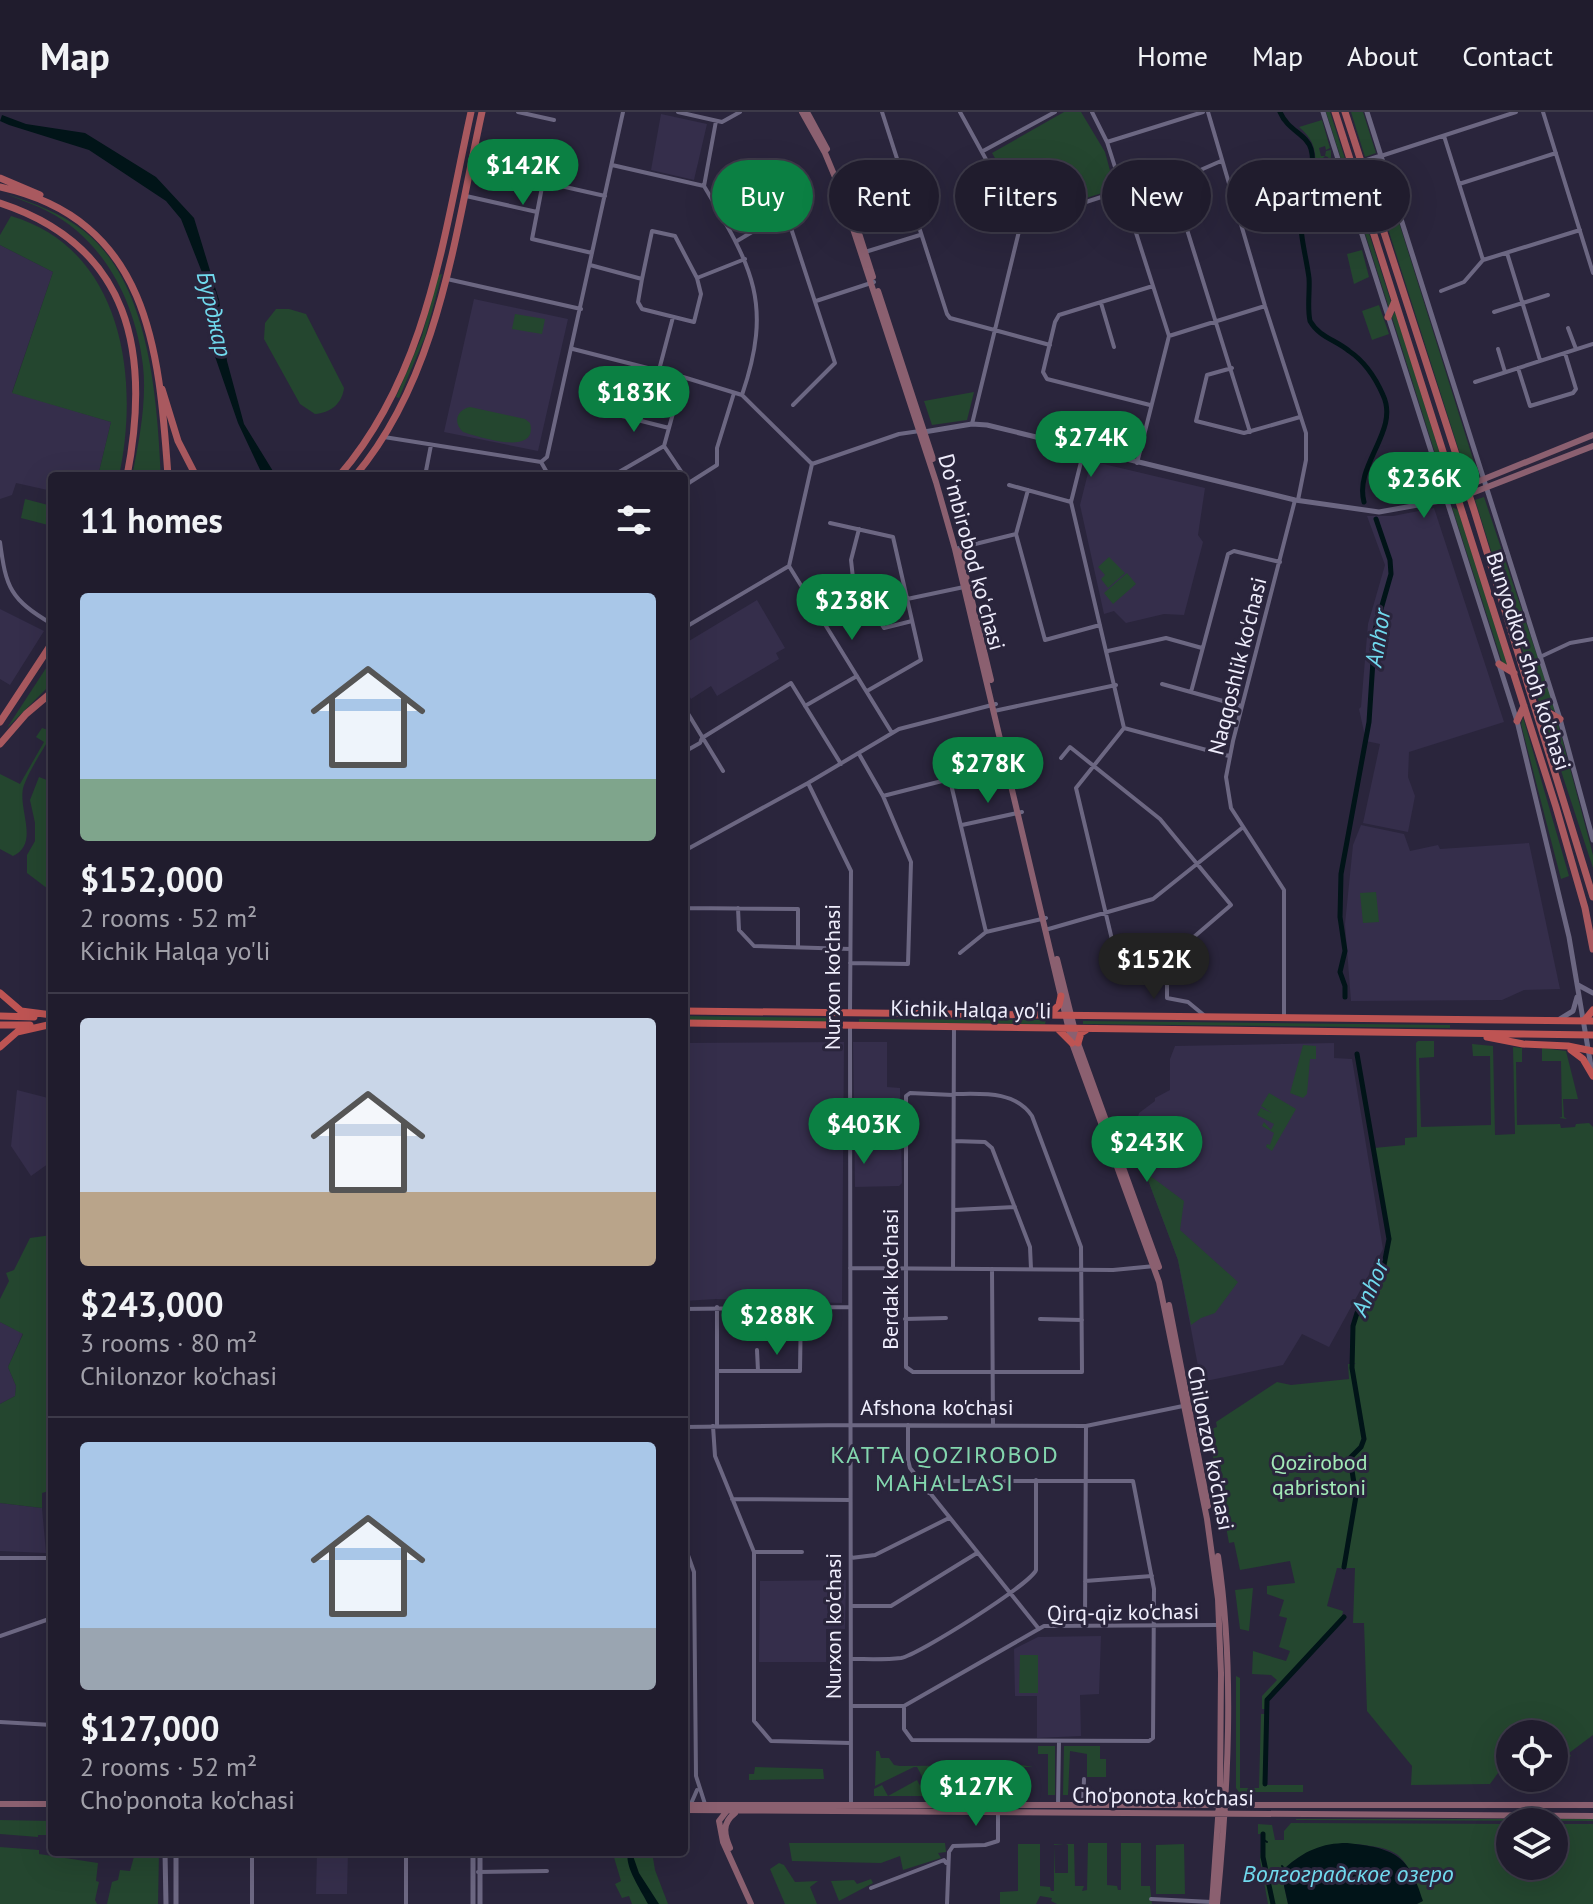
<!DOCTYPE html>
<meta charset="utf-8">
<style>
:root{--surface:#201c2d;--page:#2d2939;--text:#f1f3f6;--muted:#a2a1aa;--line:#3d3a49;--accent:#0b8043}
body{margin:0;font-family:"PT Sans",sans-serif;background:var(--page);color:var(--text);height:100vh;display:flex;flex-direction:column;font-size:30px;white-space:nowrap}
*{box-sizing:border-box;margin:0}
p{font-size:26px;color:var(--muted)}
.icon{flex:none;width:44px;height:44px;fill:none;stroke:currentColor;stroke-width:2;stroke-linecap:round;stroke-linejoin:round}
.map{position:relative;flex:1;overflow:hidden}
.details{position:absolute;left:48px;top:360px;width:640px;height:1384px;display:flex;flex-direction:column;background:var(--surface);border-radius:8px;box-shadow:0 8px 32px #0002,0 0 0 2px var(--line)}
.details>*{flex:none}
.banner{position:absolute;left:712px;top:48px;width:760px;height:72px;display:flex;gap:16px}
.controls{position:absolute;left:1496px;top:1608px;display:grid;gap:16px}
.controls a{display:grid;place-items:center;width:72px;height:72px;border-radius:50%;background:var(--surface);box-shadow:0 8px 32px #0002,0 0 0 2px var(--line);font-size:40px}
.price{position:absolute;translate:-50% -68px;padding:0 18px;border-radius:28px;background:var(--accent);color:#fff;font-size:26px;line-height:52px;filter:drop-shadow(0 2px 4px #0008)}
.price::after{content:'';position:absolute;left:50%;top:48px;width:24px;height:18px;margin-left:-12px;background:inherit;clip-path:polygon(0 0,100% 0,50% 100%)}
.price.active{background:#222;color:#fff}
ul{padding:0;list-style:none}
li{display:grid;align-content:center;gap:16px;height:424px;padding:0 32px}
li+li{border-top:2px solid var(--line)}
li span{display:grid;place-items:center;height:248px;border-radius:8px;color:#555}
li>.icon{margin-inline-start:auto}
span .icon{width:144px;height:144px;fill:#fffc;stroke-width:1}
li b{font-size:34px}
h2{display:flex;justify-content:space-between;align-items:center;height:96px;padding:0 32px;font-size:34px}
.chip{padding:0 28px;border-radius:36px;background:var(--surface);box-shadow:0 8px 32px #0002,0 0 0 2px var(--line);font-size:28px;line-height:72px}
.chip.active{background:var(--accent);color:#fff}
header{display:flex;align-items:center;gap:48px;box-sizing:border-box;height:112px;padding:0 40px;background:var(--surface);border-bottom:2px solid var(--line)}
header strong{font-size:38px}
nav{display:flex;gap:44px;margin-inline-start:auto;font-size:28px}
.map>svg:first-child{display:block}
</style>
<header>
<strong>Map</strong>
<nav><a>Home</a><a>Map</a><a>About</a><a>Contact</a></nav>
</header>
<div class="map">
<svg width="1593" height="1792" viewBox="0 0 1593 1792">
<rect width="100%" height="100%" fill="#2a253c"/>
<path fill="#352e4b" d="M661,2L707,12L694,68L651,58Z
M0,133L53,160L12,280L111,310L98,364H52V379L16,371L12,383L0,387Z
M474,187L568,207L538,339L444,320Z
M1091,349L1205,376L1198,423L1203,430L1184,503L1164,502L1126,511L1114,499L1104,502L1080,393Z
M1434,396L1504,610L1409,640L1408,665L1415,684L1408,720L1363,711L1380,632L1366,629L1359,597L1361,595L1368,512L1385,453L1367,404H1393Z
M757,488L785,536L776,541L779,547L717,584L711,574L691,587L684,573V532Z
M0,497L44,519L10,573L0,567Z
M1361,713L1404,722L1410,739L1438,733L1440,737L1529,731L1560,877L1524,878L1502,888L1351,889L1345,812L1353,733Z
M844,930L842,1191L716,1187L684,1189V931Z
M853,930H887V975L900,976L902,1071L899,1074L855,1075Z
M1334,931V946L1352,947L1383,1137L1329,1235L1302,1222L1283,1253L1201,1270L1178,1148L1132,1025L1139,1001L1155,989V986L1170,978V947L1175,934Z
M17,978L52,987V1049L31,1064L11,1034Z
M0,1210L23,1221L8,1255L16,1274L15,1284L0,1292Z
M0,1391L42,1396L46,1441L0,1439Z
M846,1468L845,1517H826V1550H759L760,1469Z
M1101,1524L1099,1582L1080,1583L1081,1624L1037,1626V1584H1015L1014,1537L1038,1525Z
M317,1740H348L347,1782H316Z"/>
<path fill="#24462f" d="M1064,0H1081L1105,40L1115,77L1029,104L992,41Z
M1326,0H1330L1391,190L1389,196Z
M1351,0H1363L1376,41L1365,45Z
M1322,8L1330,36L1326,38L1325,34L1319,36L1321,44H1325L1322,47L1330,66L1328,54L1330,53L1328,45L1325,44L1326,39L1331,38V50L1337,69L1326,72L1322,61L1317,62L1318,66H1314C1317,44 1317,30 1299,15Z
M1380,50L1478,363L1468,367L1368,54Z
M1338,70L1343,78L1350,98L1336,103L1327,74Z
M7,82C35,92 61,101 84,119C150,171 157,286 161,364H132C139,330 147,289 143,254C136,192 105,128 47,99C34,92 20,88 7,82Z
M11,104C123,137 140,266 119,364H98L111,310L12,281L53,160L0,133V123Z
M1362,138L1369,165L1354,172L1347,142Z
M442,162L425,225L399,286L396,285L422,224L438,163Z
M1379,193L1389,222L1372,228L1362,199Z
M276,197H289L306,202L344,276C342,292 330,301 315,302L300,292L264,227L265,211Z
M1395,199L1451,377L1447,379L1392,205Z
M515,202L545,207L542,222L512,217Z
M974,280L967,308L932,313L924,289Z
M470,295L525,307L530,311C539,345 479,325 463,320C453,311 456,298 470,295Z
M1484,385L1556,600L1539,590L1475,388Z
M25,387L52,394V414L21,406Z
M1452,395L1458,398L1508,555L1502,550Z
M1109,445L1125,461L1108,476L1101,467L1105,463L1098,455Z
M1127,461L1136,472L1113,492L1104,481Z
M52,547V571L7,616Z
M1542,601L1558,611L1593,743V756Z
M1523,605L1569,764L1561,767L1521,612Z
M52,615V622C43,638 31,655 24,673C16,695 41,731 13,744L0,737V662L20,672L44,630L36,625L42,616L48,618Z
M39,665L52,670V780L27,761V743L35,729V711L30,688Z
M1376,780L1379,810L1363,811L1360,781Z
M684,904L841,906V910L684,908Z
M859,907L1046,908L1045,912L859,910Z
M1083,909L1450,913V916L1083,912Z
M1418,929H1434V945L1419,946L1421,1015L1491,1013L1490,944H1473L1472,932L1493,934L1495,1023L1515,1022L1513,935L1522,936V950H1516L1517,1013L1560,1012L1561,1016L1575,1015L1576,1012L1589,1011L1593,1015V1623L1569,1641L1571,1644L1554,1655V1622H1510V1660L1498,1661L1490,1672L1411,1673L1412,1654L1367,1599L1364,1511H1353L1355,1456H1337L1327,1494L1343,1499L1342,1504L1265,1587V1597H1262V1584L1277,1568L1271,1563L1252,1562L1253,1539L1286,1549L1290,1539L1279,1535L1287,1506L1279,1504L1284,1488L1267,1482V1474L1295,1471L1290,1449L1240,1458L1234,1430L1229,1431L1208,1318L1217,1315L1216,1310L1277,1270L1291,1273L1349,1267L1348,1252H1356L1352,1250L1355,1208L1383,1158L1388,1138L1387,1111L1374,1036L1405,1033V1026L1417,1025L1416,931Z
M1303,933L1316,934V947H1310L1307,982L1303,986L1290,981Z
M1542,936L1566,939L1578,987H1563L1564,1005L1567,1007L1559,1006L1562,1005L1561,949H1542Z
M1269,981L1296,997L1272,1039L1266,1035L1267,1032L1270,1033L1274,1021L1262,1014L1264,1010L1271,1018L1274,1012L1257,1003L1261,996L1272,1001L1261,994Z
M1145,1060L1184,1089L1180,1118L1238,1170L1215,1201L1201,1206L1191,1213L1178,1148Z
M52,1123V1378L42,1381V1396L0,1391V1292L15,1284L16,1274L8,1255L23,1222L0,1210V1187L9,1169L6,1161L14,1158L30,1126Z
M1253,1476L1249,1519L1240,1517L1235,1478Z
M1020,1543H1038V1581H1019Z
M1236,1564L1240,1566V1676H1259L1261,1602H1265L1264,1668H1267V1673H1303V1680H1239L1236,1676Z
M1038,1634H1055V1683H1048V1642H1038Z
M1064,1634H1100V1647H1106V1665H1087V1642L1070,1639L1068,1683H1063Z
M876,1639H879L881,1646H889L894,1653L900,1654L1022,1653L1033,1655H1023L998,1667L991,1655L987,1654L959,1667L954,1655H951L924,1668L917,1655H914L875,1674Z
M755,1655L823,1657L824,1667L749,1668V1662H754Z
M917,1668L925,1683L954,1668L962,1683L990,1669L994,1675L981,1684H874V1677L882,1673L888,1684Z
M1296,1707H1593V1709L1296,1708Z
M0,1708L52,1709V1723H38V1725L0,1722Z
M1291,1711L1510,1712V1754H1554V1712H1593V1792H1417L1422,1789C1417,1774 1411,1756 1400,1745C1393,1738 1380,1735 1371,1734C1337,1728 1311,1733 1285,1756L1284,1774L1288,1792H1268L1260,1748L1263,1722H1258V1712L1272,1713L1275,1728H1284V1719Z
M789,1731H945L946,1740L938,1741L941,1746L903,1758L900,1744L881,1751L792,1749Z
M1088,1731H1107V1773L1117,1774L1118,1778H1121V1731H1141V1774H1150L1152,1792H1057L1051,1789L1052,1786L1040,1784L1036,1792H1000V1780L1018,1779V1732H1040V1774L1050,1775L1051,1779H1054V1732H1064L1054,1733L1055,1761H1068V1733L1066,1732H1074L1075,1774H1084L1082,1779L1087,1778Z
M1184,1732L1185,1782H1156V1733Z
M0,1735L39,1738V1742L98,1751L96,1769L99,1770L95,1788L97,1792H0Z
M133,1740H159L158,1792H107L112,1770L118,1768L120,1758L130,1759L135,1741Z
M604,1740H652L655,1758L668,1792H632L629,1784L622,1786L615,1772L621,1769L613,1742Z
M779,1751L784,1753L795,1770L818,1769L810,1775L817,1792H785L770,1757Z
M871,1767L873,1771L839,1789L831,1769L854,1768L857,1772Z"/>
<path fill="#011418" d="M2,3L26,12L85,21L156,65L194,106L219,188L227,249L244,312L276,364H263L238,311L210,230L205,168L181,107L166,89L89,38L9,13L0,9Z
M1347,1731C1393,1736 1409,1742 1423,1789L1417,1792H1288L1284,1774L1285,1756C1304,1739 1322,1731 1347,1731Z
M628,1740L632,1741L639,1761L659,1792H648C641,1778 624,1754 628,1740Z"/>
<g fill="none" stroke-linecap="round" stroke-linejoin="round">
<path stroke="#011418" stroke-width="2" d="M1264,1728L1267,1730
M1282,1754L1285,1758"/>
<path stroke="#011418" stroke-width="5" d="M1280,0C1288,19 1307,22 1311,37C1317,58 1303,78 1301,98C1299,122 1306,143 1309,166C1310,180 1307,195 1310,209C1319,225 1336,228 1349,239C1364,249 1376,267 1383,283C1400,319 1354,352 1364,390
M1345,885V874L1340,860L1345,839L1340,805L1341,762L1369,610L1375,518L1391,462L1390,448L1376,407
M1344,1455L1356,1384L1350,1346L1361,1335L1364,1327L1352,1256L1353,1214L1357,1201L1383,1158L1389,1127L1357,942
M1265,1672L1267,1588L1344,1505
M1263,1722V1745L1273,1792"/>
<path stroke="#6c6782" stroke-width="4" d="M518,0L554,8
M678,0L722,10L740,0
M882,0L947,202L950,206L1050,233
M960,0L1021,111L972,312
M1092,0L1107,30L1169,224L1137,351
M1208,0L1265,194L1306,321V348L1298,388
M1543,0L1593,161
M716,9L704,74C751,154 774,189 742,283
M1107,30L1203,0
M983,39L1055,0
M1381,44L1516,0
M1221,49L1189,63L1182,80L1180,95L1250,320
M612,53L704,74
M1459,72L1556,41
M466,84L537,100
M1133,110L1180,95
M1021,111L1123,78
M737,129L779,104L788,107L835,251L793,293
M865,140L920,123
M592,141L532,127L543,70L605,84
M1507,141L1540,248
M1483,148L1580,118
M590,153L642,167L638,190L642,197L694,210L701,182L697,166L675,124L652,119L642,167
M697,166L745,147
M447,167L581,197
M1441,179L1464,170L1483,148L1444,24
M816,189L874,170
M1101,191L1114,235
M1494,200L1548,183
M1568,216L1576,237
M1169,224L1265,194
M573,237L683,265L742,283L812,352
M1498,237L1505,260
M1232,256L1207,263L1196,309L1244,321L1300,305
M1518,256L1530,294L1573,281L1576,277L1565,241
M659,258L673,205
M683,265L664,334L689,371
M1475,270L1593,232
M1150,293L1047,267L1043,260L1055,210L1059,203L1153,174
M606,300L669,316
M384,325L541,350
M812,352L899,322L920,319
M425,364L431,333
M549,364L541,350L547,345L623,0
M612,364L664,334
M1009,373L1071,390
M684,374L717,353V336L734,281
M830,411L893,425L921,548L867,579
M859,417L851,448L853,466L884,516L912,509
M1016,422L1045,528L1100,513
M0,430C6,476 10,487 52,512
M955,437L1016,422L1028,378
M789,454L892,621
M789,454L812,352
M907,487L964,475
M684,516L789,454
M1108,539L1166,526L1202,536
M1540,545L1570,531L1593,527
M1162,572L1241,594
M1191,580L1228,442L1234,439L1280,450
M805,594L857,564
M684,595L723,659
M994,599L1116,573
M1124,616L1229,644
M684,640L700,631L702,626L791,571L841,652
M1061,646L1070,635L1160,707L1231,793L1181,836H1114L1076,676L1124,616L1071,390L1084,338
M946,651L986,820
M808,671L851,759L850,900
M883,684L950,667
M962,713L1022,700
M684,739L808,671L899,617L996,592
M685,796L798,797V834
M738,796L739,818L754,834L850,837
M1045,818L1153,787L1242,716
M1167,836V886L1188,890L1205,904
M960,841L986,820L1046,806
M850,851L908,852L911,750L883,684L859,642
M684,897L686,739
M1284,906V778L1231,696L1226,665L1233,629L1295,388
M850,914L851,1694
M953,983L910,981L906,984V1255L913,1260H1082L1081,1135L1032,1004C1015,978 980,982 954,982
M954,1029L985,1030L992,1036L1030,1135L1031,1157
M954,1098L1015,1095
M850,1156L1113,1158L1155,1154
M953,1157L954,915
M992,1157L993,1312
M717,1195V1313
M684,1197L850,1195
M905,1207L946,1206
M1040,1207L1082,1208
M757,1238L758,1259
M718,1259H800L801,1194
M908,1313V1348L910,1356L1039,1517
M713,1314L715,1344L754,1440V1609L771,1629L850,1631
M684,1315L850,1313L1086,1314L1183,1294
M732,1387L850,1388
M684,1432L694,1460L696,1664L705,1692
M754,1440H802
M0,1446H52
M851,1446L875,1443L949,1406
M1085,1469L1152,1464
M851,1494H891L977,1441
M1085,1513L1086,1314
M0,1524L52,1506
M851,1547C867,1547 885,1548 901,1546C918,1543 1031,1472 1036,1458V1368
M851,1594H904L1044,1514L1218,1513
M904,1594V1617L912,1628L1149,1629L1153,1626L1154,1477L1133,1369H946L929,1381
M0,1610L52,1613
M1083,1692L1084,1667
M690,1694L697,1678
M1058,1694L1059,1629
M252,1740V1792
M478,1760L547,1759
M871,1776L944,1748L946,1751
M1151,1787L1212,1790
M406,1792V1740
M947,1792L949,1740L953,1734L985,1733L998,1729V1701"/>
<path stroke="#6c6782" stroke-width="5" d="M1323,0L1517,609L1569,825L1592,960
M1367,0L1560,607L1593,728
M1359,51L1381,44
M924,320L972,312L987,313L1295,388L1379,400L1446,388
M1426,389L1445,384
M1578,873L1593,881
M1560,907L1573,899L1577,885
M165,1740L166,1792
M176,1740V1792
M473,1740V1792
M480,1740V1792"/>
<path stroke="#8b6070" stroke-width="6" d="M802,0L825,41L840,77L936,370L955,437L1072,931L1159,1170L1207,1407L1218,1487L1221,1561L1220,1678L1212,1792
M807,0L827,37
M857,115L873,165
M878,179L933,347
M1457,378L1593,323
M1459,386L1593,334
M960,439L991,568
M1057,847L1078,931L1159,1155
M1169,1193L1208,1394
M0,1692H52
M684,1693H1593
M684,1698L1593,1704
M726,1700L719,1709L723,1730L751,1792
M730,1736C724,1722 722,1711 735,1701
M1217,1792C1228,1678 1235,1558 1218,1444"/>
<path stroke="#a9595f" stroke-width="7" d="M1335,0L1556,695L1585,796L1593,837
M1345,0L1474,398L1593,785
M0,66L40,83
M0,75C149,108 159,236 168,364
M0,91C131,134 151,241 127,364
M1388,205L1395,189
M162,277L178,329L196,364
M339,364C427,262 443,127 471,0
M355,364C439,265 455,122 482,0
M1499,552L1514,561
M1535,593L1560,607
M1517,609L1524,594
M0,610L52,531
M0,632L26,602L52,580"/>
<path stroke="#be5453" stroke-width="7" d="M0,881L21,899L52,903
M684,899L1593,909
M1049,903L1059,893L1061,884
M0,904L34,905
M1584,909L1593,898
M684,911L1593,923
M0,913H30
M1058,917L1072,931
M1487,925L1523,932L1568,934L1593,939
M1078,931L1081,921L1086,918
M0,935L17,920L48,913
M1571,938L1583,947L1593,964"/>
</g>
<g text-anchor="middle" stroke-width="6" stroke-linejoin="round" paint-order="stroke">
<g font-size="22" fill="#efedfc" stroke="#2a253c">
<text transform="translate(972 440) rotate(75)" y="8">Doʻmbirobod koʻchasi</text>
<text transform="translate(1529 549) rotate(72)" y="8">Bunyodkor shoh ko'chasi</text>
<text transform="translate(1237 554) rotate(-76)" y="8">Naqqoshlik ko'chasi</text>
<text transform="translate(832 865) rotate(-90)" y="8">Nurxon ko'chasi</text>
<text transform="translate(971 897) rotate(1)" y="8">Kichik Halqa yo'li</text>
<text transform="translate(890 1167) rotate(-90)" y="8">Berdak ko'chasi</text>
<text x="937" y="1303">Afshona ko'chasi</text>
<text transform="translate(1211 1336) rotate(79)" y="8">Chilonzor ko'chasi</text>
<text transform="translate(1123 1500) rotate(-1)" y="8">Qirq-qiz ko'chasi</text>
<text transform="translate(833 1514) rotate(-90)" y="8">Nurxon ko'chasi</text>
<text transform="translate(1163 1684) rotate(1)" y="8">Cho'ponota ko'chasi</text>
</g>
<g font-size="22" fill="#a2eab7" stroke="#2a253c">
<text x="1319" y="1358">Qozirobod<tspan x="1319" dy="25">qabristoni</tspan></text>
</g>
<g font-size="24" font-style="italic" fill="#70d9ed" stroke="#2a253c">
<text transform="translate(214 202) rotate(77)" y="8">Бурджар</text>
<text transform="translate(1378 526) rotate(-81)" y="8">Anhor</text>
<text transform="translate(1370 1176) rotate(-66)" y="8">Anhor</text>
<text x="1348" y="1770">Волгоградское озеро</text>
</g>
<g font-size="24" letter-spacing="2" fill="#83d6ae" stroke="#2a253c">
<text x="945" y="1351">KATTA QOZIROBOD<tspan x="945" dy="28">MAHALLASI</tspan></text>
</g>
</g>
</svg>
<div class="controls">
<a><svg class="icon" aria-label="locate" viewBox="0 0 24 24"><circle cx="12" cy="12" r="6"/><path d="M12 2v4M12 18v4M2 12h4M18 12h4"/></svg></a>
<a><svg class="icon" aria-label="layers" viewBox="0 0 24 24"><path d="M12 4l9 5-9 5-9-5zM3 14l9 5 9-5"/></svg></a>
</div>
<b class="price" style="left:523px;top:95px">$142K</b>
<b class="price" style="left:634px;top:322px">$183K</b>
<b class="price" style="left:1091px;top:367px">$274K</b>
<b class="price" style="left:1424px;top:408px">$236K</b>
<b class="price" style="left:852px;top:530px">$238K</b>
<b class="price" style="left:988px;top:693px">$278K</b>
<b class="price active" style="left:1154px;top:889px">$152K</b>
<b class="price" style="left:864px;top:1054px">$403K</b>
<b class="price" style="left:1147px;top:1072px">$243K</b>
<b class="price" style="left:777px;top:1245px">$288K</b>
<b class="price" style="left:976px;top:1716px">$127K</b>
<div class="banner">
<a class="chip active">Buy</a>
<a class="chip">Rent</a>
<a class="chip">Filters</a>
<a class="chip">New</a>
<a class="chip">Apartment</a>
</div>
<section class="details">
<h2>11 homes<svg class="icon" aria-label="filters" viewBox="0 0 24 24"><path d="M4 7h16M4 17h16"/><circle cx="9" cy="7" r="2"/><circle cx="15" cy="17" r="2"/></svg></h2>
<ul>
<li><span style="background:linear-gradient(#a9c7e8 75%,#7fa58c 0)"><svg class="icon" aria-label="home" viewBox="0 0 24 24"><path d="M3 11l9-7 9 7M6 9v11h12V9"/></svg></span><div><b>$152,000</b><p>2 rooms · 52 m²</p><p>Kichik Halqa yo'li</p></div></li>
<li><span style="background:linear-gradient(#c9d6e8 70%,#b9a48a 0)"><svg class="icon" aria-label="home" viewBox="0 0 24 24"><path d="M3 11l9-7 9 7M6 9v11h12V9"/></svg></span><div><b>$243,000</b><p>3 rooms · 80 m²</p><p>Chilonzor ko'chasi</p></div></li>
<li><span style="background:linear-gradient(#a9c7e8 75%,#9aa5b1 0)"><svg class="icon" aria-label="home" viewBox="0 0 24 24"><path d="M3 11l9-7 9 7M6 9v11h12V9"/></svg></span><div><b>$127,000</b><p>2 rooms · 52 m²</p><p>Cho'ponota ko'chasi</p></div></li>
</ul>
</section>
</div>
